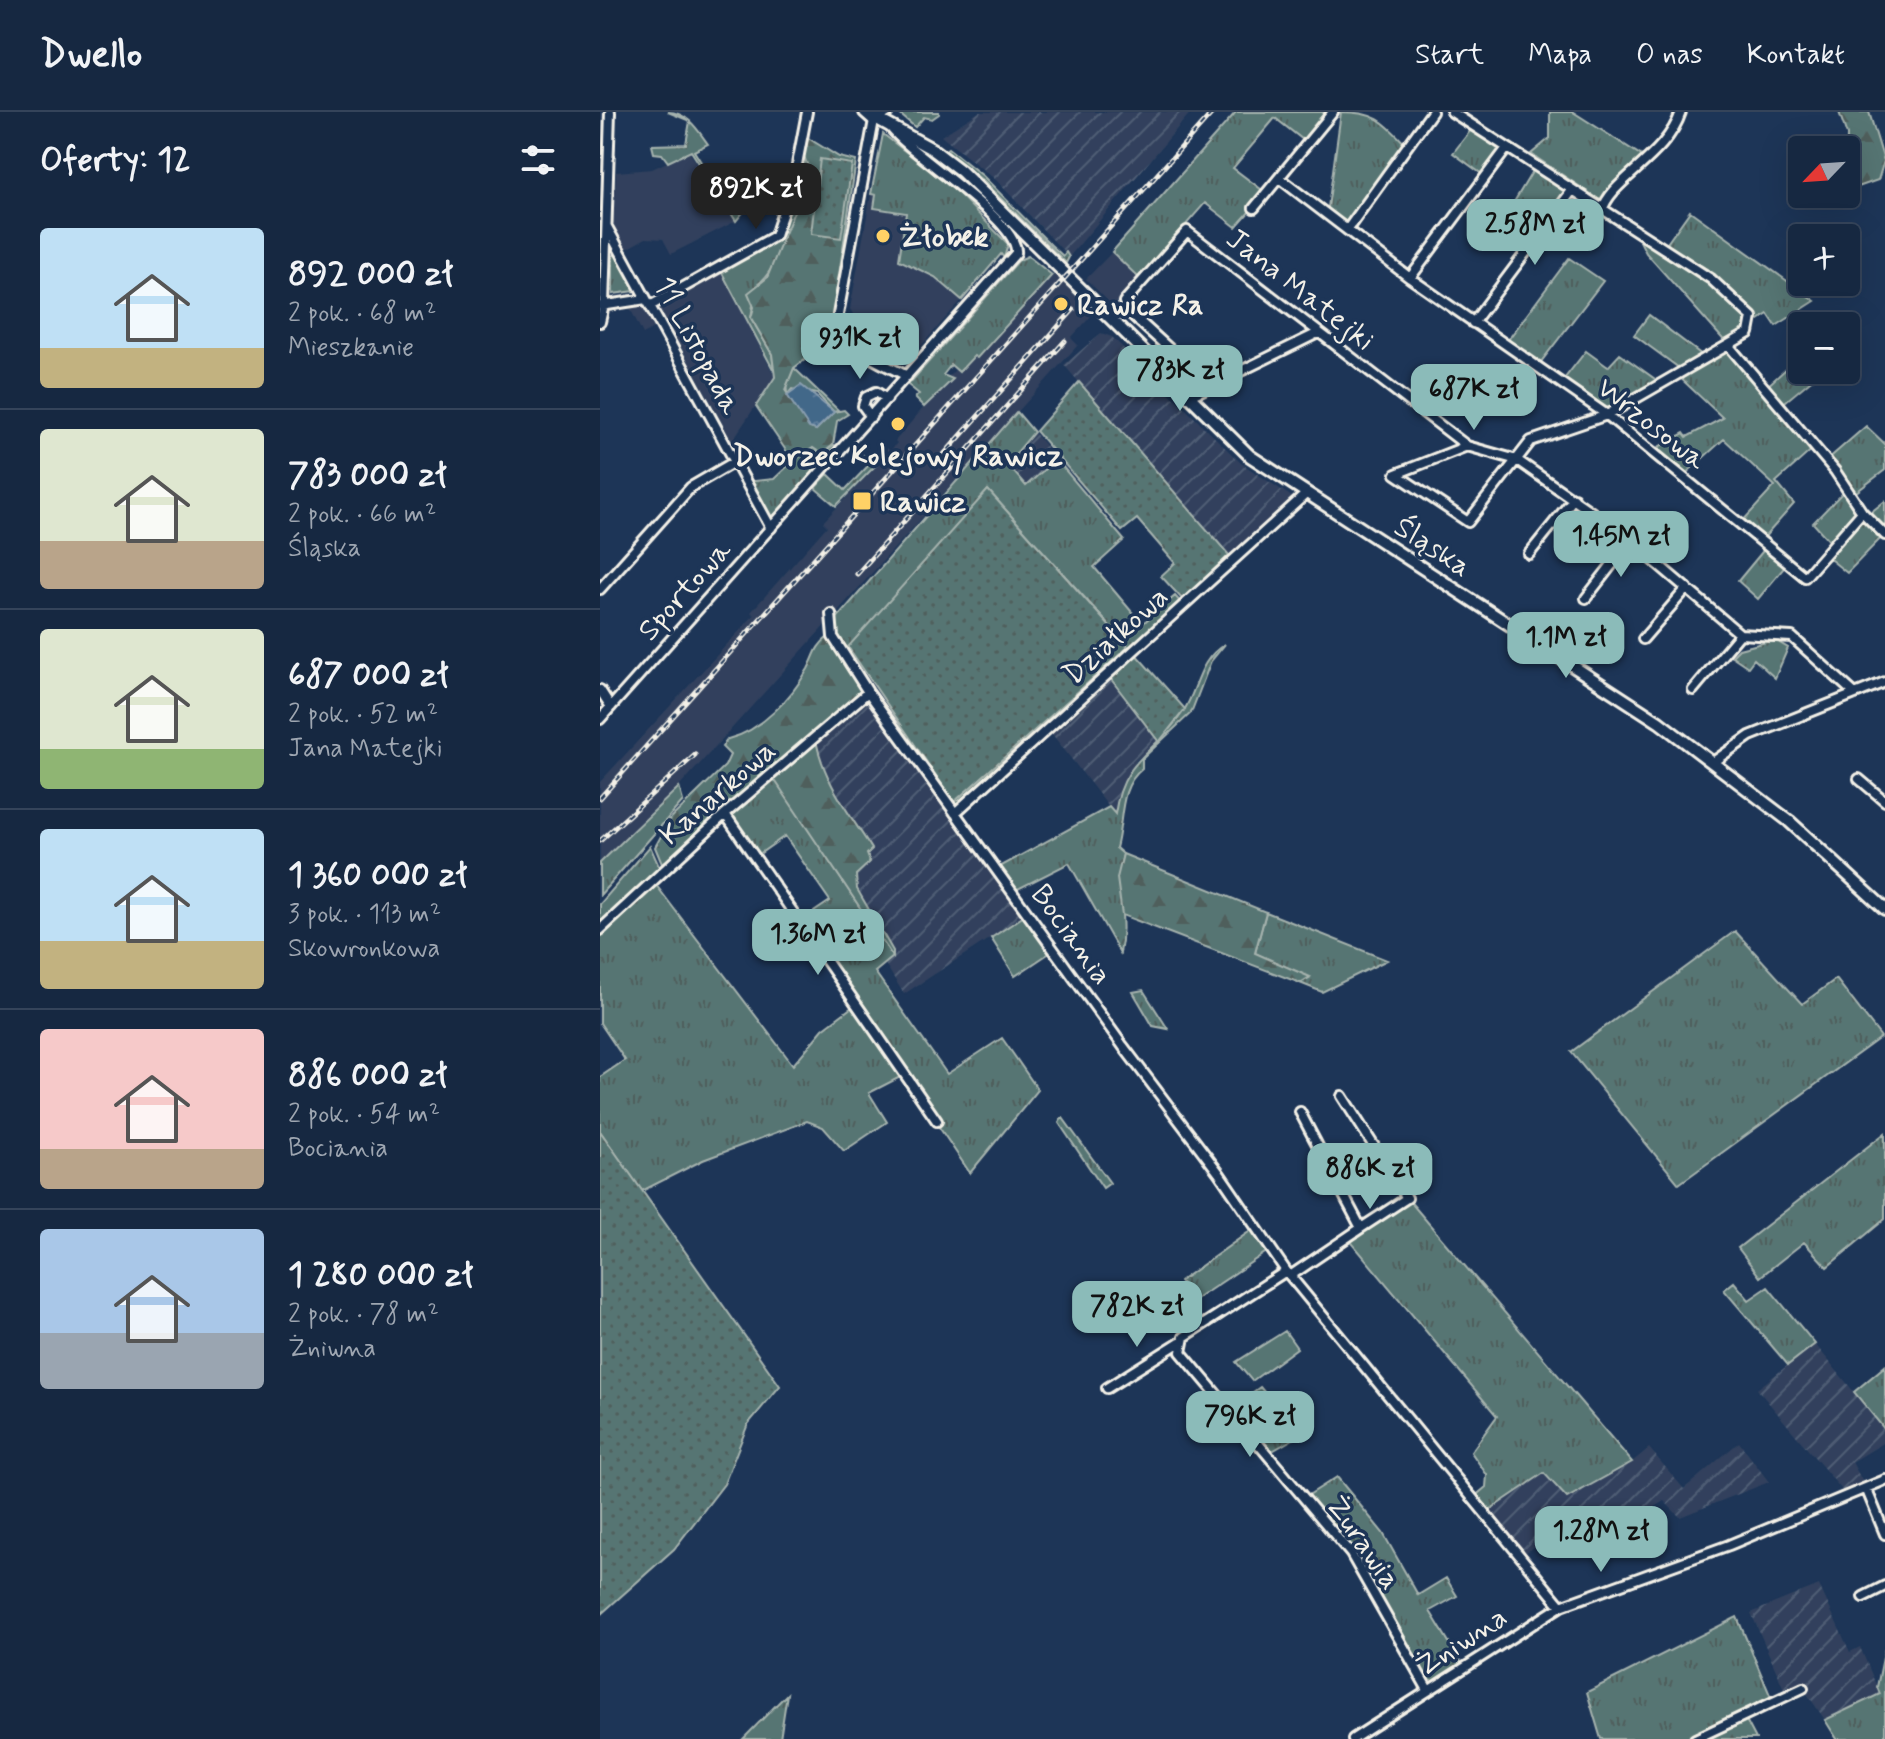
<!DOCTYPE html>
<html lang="pl">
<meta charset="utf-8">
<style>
:root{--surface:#162841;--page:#23344c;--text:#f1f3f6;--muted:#9ea6b1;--line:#35445a;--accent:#8bbbb9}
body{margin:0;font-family:Mynerve,sans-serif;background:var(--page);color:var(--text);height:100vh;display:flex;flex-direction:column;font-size:30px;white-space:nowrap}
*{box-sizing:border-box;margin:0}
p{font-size:26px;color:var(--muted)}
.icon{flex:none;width:44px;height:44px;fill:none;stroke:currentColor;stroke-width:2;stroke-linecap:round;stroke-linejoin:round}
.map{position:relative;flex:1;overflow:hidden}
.drawer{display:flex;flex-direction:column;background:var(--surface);width:600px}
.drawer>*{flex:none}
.needle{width:52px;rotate:245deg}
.fabs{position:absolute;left:1188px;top:24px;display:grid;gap:16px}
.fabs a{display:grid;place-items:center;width:72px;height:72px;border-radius:8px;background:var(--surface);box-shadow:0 8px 32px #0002,0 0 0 2px var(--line);font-size:40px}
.price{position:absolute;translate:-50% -68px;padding:0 18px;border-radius:16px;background:var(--accent);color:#111;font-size:26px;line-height:52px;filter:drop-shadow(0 2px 4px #0008)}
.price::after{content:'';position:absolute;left:50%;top:48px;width:24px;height:18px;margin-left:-12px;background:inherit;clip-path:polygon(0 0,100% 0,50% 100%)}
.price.selected{background:#222;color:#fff}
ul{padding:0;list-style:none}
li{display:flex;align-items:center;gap:24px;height:200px;padding:0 40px}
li+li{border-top:2px solid var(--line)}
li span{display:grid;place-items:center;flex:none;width:224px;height:160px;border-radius:8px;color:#555}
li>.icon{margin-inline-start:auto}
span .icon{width:96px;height:96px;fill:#fffc;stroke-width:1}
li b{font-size:34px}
h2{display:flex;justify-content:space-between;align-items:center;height:96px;padding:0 40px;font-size:34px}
header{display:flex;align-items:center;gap:48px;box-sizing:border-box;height:112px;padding:0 40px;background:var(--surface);border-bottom:2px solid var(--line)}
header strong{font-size:38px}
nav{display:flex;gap:44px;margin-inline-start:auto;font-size:28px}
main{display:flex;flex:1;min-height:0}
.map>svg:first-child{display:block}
</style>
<header>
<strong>Dwello</strong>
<nav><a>Start</a><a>Mapa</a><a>O nas</a><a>Kontakt</a></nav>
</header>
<main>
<section class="drawer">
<h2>Oferty: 12<svg class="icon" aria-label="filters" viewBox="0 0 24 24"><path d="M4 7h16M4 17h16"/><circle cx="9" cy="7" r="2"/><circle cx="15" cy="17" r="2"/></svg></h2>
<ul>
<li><span style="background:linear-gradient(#bfe0f5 75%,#c2b280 0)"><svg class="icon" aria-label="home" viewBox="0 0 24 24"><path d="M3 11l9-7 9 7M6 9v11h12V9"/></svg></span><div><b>892 000 zł</b><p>2 pok. · 68 m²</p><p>Mieszkanie</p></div></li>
<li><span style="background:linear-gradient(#dfe7d0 70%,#b9a48a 0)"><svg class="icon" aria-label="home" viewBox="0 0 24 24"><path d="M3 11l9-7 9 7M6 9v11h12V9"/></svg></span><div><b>783 000 zł</b><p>2 pok. · 66 m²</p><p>Śląska</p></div></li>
<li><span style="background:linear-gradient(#dfe7d0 75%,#8fb573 0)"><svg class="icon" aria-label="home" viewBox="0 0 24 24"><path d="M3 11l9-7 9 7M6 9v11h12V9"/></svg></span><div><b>687 000 zł</b><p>2 pok. · 52 m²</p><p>Jana Matejki</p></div></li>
<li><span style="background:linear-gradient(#bfe0f5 70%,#c2b280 0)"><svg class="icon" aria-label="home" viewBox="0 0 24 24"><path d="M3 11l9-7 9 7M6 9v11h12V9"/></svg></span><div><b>1 360 000 zł</b><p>3 pok. · 113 m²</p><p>Skowronkowa</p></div></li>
<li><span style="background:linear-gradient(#f6c9c9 75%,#b9a48a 0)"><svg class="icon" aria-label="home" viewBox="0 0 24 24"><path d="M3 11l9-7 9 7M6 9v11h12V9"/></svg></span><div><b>886 000 zł</b><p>2 pok. · 54 m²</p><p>Bociania</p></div></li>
<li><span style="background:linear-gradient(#a9c7e8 65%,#9aa5b1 0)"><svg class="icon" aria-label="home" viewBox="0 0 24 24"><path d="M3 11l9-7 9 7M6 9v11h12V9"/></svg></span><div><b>1 280 000 zł</b><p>2 pok. · 78 m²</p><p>Żniwna</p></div></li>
</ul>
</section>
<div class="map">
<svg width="1285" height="1627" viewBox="0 0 1285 1627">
<defs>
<pattern id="industrial-furrows" width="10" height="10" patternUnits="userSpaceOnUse" patternTransform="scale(2)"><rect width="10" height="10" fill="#31415d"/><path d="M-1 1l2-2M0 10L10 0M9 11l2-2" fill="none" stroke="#4f5d74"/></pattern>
<pattern id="grass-tufts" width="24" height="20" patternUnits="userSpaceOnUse" patternTransform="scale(2)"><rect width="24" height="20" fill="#577573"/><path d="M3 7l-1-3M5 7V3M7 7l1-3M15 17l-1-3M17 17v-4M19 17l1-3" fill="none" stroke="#505e5c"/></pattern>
<pattern id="forest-firs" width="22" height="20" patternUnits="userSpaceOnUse" patternTransform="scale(2)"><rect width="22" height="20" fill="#577573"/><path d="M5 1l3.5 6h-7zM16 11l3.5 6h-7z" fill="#505e5c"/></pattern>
<pattern id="park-dots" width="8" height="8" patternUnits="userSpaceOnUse" patternTransform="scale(2)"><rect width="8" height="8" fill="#577573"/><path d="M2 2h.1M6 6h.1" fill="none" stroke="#505e5c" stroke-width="1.8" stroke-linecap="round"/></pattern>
<pattern id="water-ripples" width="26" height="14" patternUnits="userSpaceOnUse" patternTransform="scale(2)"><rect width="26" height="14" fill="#426789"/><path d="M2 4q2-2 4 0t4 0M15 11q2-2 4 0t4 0" fill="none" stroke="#5e7d9a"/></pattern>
</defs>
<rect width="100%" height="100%" fill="#1d3557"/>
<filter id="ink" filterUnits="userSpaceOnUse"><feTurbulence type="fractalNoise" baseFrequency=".0125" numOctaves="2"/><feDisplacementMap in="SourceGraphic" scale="16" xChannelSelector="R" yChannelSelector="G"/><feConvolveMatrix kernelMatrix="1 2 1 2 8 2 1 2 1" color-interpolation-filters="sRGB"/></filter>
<g filter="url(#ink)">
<path fill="#31415d" d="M89,40L136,109L71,142L63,127L46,126L21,140L13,109L16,60L52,57Z
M271,82L307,101L299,148L335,165L362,188L313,243L305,246L266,225L250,197Z
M512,140L539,166L513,194L486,167Z
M120,157L175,265L132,329L58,194Z
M454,161L494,201L471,226L478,233L79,675L0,751V670L154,503L151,500L227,414L223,410L276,354L274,351L287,336L290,339L297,331L295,329L341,275L344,277L353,268L349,264L356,257L360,259L374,243L377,246Z
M40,190L54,216L43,222L28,192Z"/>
<path fill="url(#industrial-furrows)" d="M379,0H591L469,145L396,68L341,24Z
M501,221L512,225L641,351L692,385L629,443L464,253Z
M434,320L456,347L426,374L406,351Z
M507,562L559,630L536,648L515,703L448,617Z
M268,580L427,802L304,882L285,852L295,843L257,777L256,763L263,755L234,695L212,628Z
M1215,1232L1285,1318V1330L1252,1350L1266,1376L1247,1384L1157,1277Z
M1139,1330L1169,1370L1080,1405L1064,1389L1001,1427L985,1408L981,1410L978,1407L920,1444L885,1401L944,1361L1032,1350L1049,1336L1084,1377Z
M1219,1473L1250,1540L1260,1535L1280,1582L1225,1608L1203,1576L1187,1584L1151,1501Z"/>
<path fill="url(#grass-tufts)" stroke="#a6b3ae" stroke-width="2" d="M68,0C87,0 97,17 108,32L94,39L128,92L145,98L136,109L91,39L68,50L62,42L54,41L52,33L86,32L90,9Z
M297,0H339V2L332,7L324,5L315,15Z
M636,0H733L707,31L675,6L633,56L666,81L636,115L605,91L539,166L512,140Z
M741,0C778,0 785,11 809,36L747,118L727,103Z
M950,0H973L1045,46L1000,88L931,42L950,26Z
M874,14L907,36L886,65L853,41Z
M283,22L356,79L408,132L404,146L401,142L362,188L335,165L299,148L306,101L274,96L276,83L271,82Z
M202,23L208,26L204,44L210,60C197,92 183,154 156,174L151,206L172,242L174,259L120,157L175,124Z
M348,36L383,64L451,133L463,144L466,140L469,145L466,151L382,68L345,38Z
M935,55L971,80L937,125L908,100Z
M1090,99L1215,189L1176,214L1168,202L1156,210L1153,206L1149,221L1129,234L1165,276L1197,247L1202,258L1215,265L1180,294L1215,335L1176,370L1194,392L1161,429L1140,412L1175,374L1124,327L1082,365L1051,339L1084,321L1087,325L1123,306L1077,263L1083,259L1034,223L1049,203L1106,246L1129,234L1046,141L1040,129L1045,126L1063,137Z
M16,142L36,178L35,179L13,182V144Z
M428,144L452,163L377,246L374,244L359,260L351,253L343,263L353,267L324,295L315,286L319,282L308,273L419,148Z
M969,146L1003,169L937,255L905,232Z
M986,239L1008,255L1020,242L1062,272L1007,303L961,271Z
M194,256L239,299L234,300L217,282L192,277L187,283L186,267Z
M417,300L434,320L407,352L426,374L456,347L524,428L494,455L542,512L575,484L583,493L355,701L351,696L354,690L528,534L388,378L245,543L232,512Z
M1266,314L1285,332V358L1251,384L1266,404L1285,389V422L1247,461L1225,443L1233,433L1213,411L1246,377L1226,349Z
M233,333L241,334L171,407L165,406L145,370L174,367L206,337L213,336L222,342Z
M255,337L276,353L236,394L215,376L228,362L245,378L268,354L253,340Z
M1167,434L1188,451L1158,487L1138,469Z
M1166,530H1178L1188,536L1175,566L1154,547L1148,555L1132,544L1139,537Z
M625,532L611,549L591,601L542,647V657C518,676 524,708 516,736L523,742C514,777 528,806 520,841L469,751L412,780L396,757L509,695L515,702C523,645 554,643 583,600C599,576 597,549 625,532Z
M172,663L293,845L275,860L347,962L402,926L438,978L370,1061L304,963L269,981L287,1010L244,1039L223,1015L207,1009L103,1048L42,1079L0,1019V965L25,948L0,911V792L50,734L62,761L53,769L193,953L223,917L256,892L199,810L230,789L185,724L155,745L125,702Z
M79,675L83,689L0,783V751Z
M666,800L787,848L722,880L700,871L709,866L655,841Z
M427,802L454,838L415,864L391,826Z
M1135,819L1202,892L1236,867L1281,925L1079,1072L971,940Z
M543,878L568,917L553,914L533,880Z
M462,1006H463L510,1071L503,1076L459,1011Z
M1285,1021V1107L1227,1155L1204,1130L1160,1165L1138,1136Z
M807,1086L1032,1350L967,1386L944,1361L885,1401L873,1386L886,1375L887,1363L871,1340L897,1304L747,1125Z
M656,1115L671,1137L595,1188L580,1169Z
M1134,1170L1149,1188L1168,1175L1215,1232L1188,1253L1124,1178Z
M685,1219L697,1236L652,1269L636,1250Z
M1285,1254V1318L1254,1280Z
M660,1275L700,1323L667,1342L629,1297Z
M737,1365L783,1421L818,1483L846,1466L857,1484L830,1499L864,1555L828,1578L751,1442L704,1386Z
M1137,1505L1173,1590L1108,1627H1001L987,1580Z
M1285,1536V1627H1237L1225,1608L1280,1582L1277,1575Z
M187,1582L180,1627H143Z"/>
<path fill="url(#forest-firs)" stroke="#a6b3ae" stroke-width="2" d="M1239,0H1269L1284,49L1278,68L1255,76L1246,68L1247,23Z
M208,26L239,45L256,49L229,230L194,256L185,278L210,316L216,318L234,300L244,298L248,302L237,309L233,333L222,342L213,336L193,349L156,294L175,265L172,242L151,206L154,195L148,181L167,166L210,60L204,44Z
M228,525H233L268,580L215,622C221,666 249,701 272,737L267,742L270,750L256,763L257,777L293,839V845L172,664L68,755L62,752L55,735L71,706L125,654L130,643L122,635L128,627C161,619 191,586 208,557C215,544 215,535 228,525Z
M523,742L666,800L655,841L710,865L700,871L522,803L517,766Z
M1146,1608L1156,1627H1108Z"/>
<path fill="url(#park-dots)" stroke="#a6b3ae" stroke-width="2" d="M220,47L252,52L241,126L211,122Z
M479,270L629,443L583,488L561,464L575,451L537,407L522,419L436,319Z
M388,378L528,535L354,690L248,535Z
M533,539L585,597L559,630L507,562Z
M0,1019L180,1274L148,1312L124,1372L74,1437L0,1503Z"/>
<path fill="url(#water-ripples)" stroke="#899eaf" stroke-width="2" d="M201,273L234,300L216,318L209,316L187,283Z"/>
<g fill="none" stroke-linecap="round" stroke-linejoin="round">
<defs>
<path id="minor" d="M852,0L1111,167L1152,205L1149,221L1007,303L931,329L868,410L796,362L867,334
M274,8L237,208C244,238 281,250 307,264
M679,66L810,166L1007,303L1205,465L1262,400
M654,96L733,0
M1002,99C1011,67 1066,46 1081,0
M7,115L171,416
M747,118L832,0
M810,166L907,36
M1,194L46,187
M50,194L175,124L195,63L207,0
M0,210L4,193L10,0
M873,211L971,80
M1129,234L1235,359L1262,400L1285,423
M610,274L530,201L524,190L587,119L867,334L917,348L1020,420L1140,522L1192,525L1255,582
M588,285L718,221
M271,305L263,294L266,285L276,280L287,287
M929,442L974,386
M0,477L91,375L134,350
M986,486L1031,428
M231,502L233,525L268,580L523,934L619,1061L686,1159L961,1494
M1043,527L1087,476
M0,578L11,595
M1093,578L1140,522
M0,607L416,141C420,109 311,44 290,15
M1113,650L1150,624L1285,570
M1259,667L1285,689
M355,701L707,381
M125,702L337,1009
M0,818L125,702L268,580
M742,984L807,1086L761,1116
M686,1159L584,1225L581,1240L751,1442L828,1578
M690,1164L761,1116L700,1000
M507,1276L580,1230
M1266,1376L1285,1422
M1263,1485L1285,1474
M753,1627L961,1494L1129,1433L1285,1368
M1095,1627L1203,1576"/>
<path id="tertiary" d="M265,0L274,8L287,0
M279,8L332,37L361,59L650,344L1059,610L1189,709L1285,797"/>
</defs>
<use href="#minor" stroke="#f4f1e8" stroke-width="14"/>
<use href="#tertiary" stroke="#f4f1e8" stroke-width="16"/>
<use href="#minor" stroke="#1d3557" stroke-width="8"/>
<use href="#tertiary" stroke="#1d3557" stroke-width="10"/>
<defs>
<path id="rail" d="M340,347L473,198
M257,462L465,229
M0,686L613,0
M0,729L95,643"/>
</defs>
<use href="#rail" stroke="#f4f1e8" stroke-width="5"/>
<use href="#rail" stroke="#1d3557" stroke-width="2" stroke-dasharray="6" stroke-linecap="butt"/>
</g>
</g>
<g fill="#ffd166" stroke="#1d3557" stroke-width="3">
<circle cx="283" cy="124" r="8"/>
<circle cx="461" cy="192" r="8"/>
<circle cx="298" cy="312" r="8"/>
<rect x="252" y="379" width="20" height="20" rx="4"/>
</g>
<g text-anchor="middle" stroke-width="7" stroke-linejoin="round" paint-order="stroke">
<g font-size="30" font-weight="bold" fill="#f4f1e8" stroke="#1d3557" text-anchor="start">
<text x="299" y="134">Żłobek</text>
<text x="477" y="202">Rawicz Ra</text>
<text x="298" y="353" text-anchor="middle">Dworzec Kolejowy Rawicz</text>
<text x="280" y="399">Rawicz</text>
</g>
<g font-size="30" fill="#f4f1e8" stroke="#1d3557">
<text transform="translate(701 177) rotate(38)" y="10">Jana Matejki</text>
<text transform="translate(98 233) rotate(62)" y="10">11 Listopada</text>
<text transform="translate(1052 311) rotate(38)" y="10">Wrzosowa</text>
<text transform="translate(833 434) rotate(33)" y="10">Śląska</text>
<text transform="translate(84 478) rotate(-48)" y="10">Sportowa</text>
<text transform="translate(515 523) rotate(-42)" y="10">Działkowa</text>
<text transform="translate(117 680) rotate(-41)" y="10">Kanarkowa</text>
<text transform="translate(472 822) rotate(54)" y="10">Bociania</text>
<text transform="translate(764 1430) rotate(55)" y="10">Żurawia</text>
<text transform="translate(861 1529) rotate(-33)" y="10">Żniwna</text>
</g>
</g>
</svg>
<div class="fabs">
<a><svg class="needle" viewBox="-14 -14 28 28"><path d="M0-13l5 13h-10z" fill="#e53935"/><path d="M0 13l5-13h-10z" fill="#9ea6b1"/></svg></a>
<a>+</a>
<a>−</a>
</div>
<b class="price selected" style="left:156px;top:119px">892K zł</b>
<b class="price" style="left:935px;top:155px">2.58M zł</b>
<b class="price" style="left:260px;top:269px">931K zł</b>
<b class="price" style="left:580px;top:301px">783K zł</b>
<b class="price" style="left:874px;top:320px">687K zł</b>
<b class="price" style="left:1021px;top:467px">1.45M zł</b>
<b class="price" style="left:966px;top:568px">1.1M zł</b>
<b class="price" style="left:218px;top:865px">1.36M zł</b>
<b class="price" style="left:770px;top:1099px">886K zł</b>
<b class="price" style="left:537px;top:1237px">782K zł</b>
<b class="price" style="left:650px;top:1347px">796K zł</b>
<b class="price" style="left:1001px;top:1462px">1.28M zł</b>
</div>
</main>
